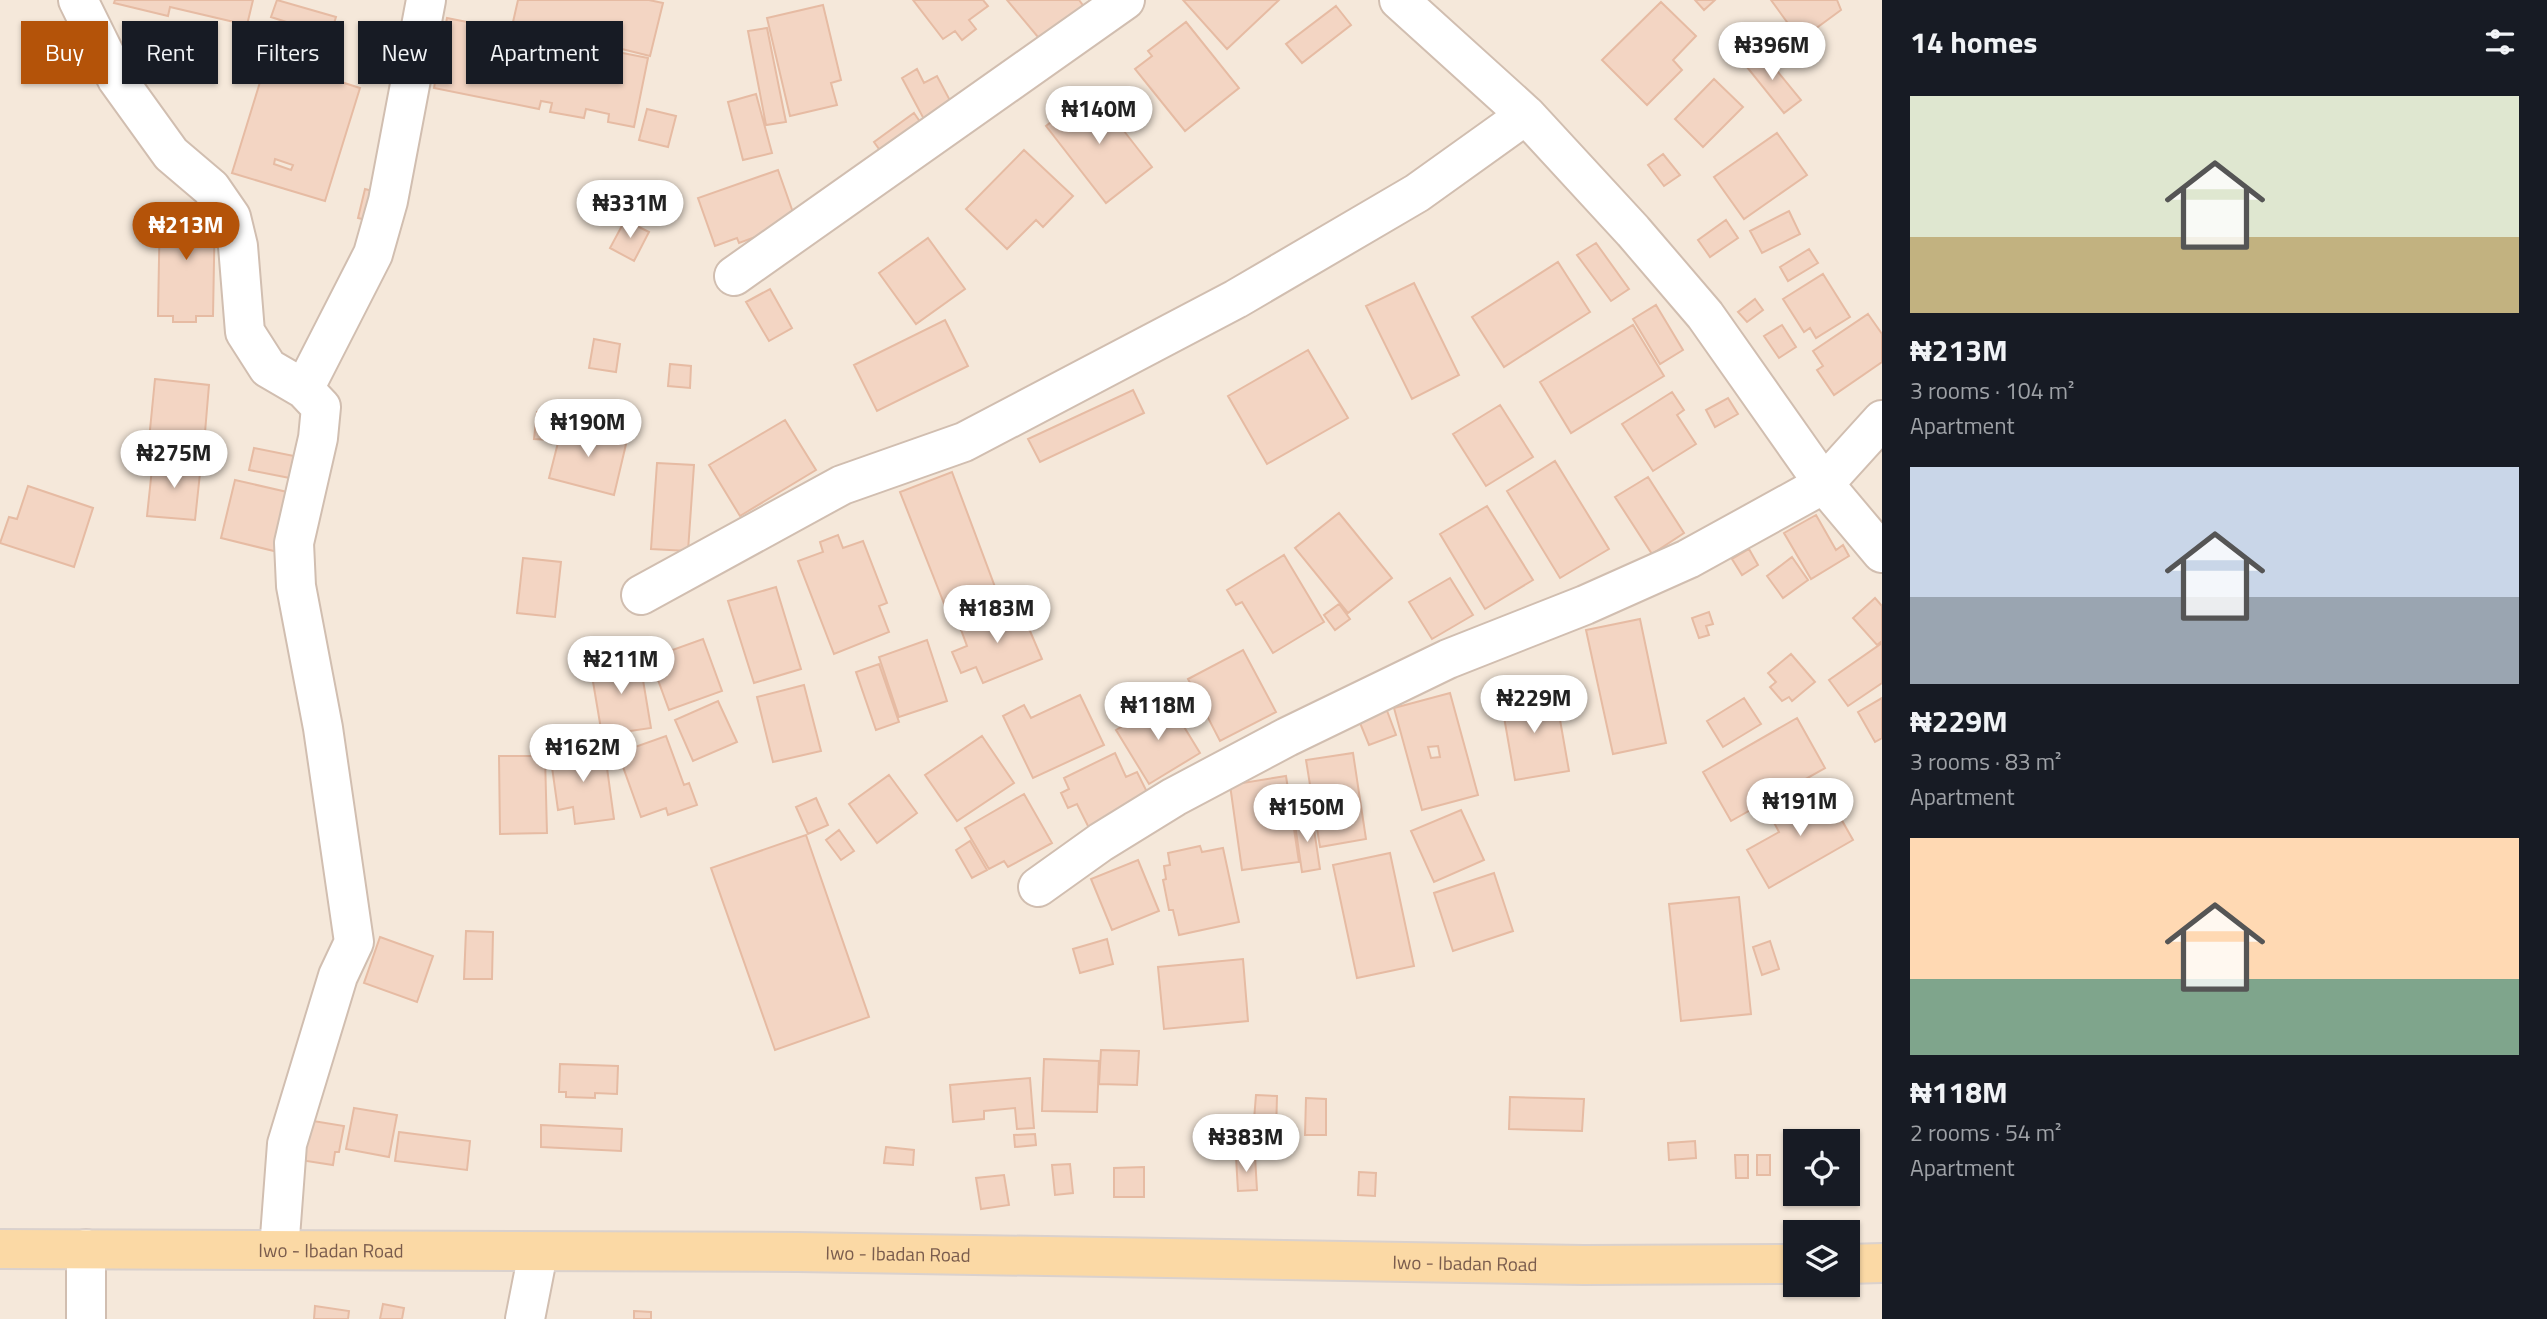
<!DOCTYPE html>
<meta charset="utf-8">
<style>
:root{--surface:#171b24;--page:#242831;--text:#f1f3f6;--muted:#9ea1a6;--accent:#b45309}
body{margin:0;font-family:"Titillium Web",sans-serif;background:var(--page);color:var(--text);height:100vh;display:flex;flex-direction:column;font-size:26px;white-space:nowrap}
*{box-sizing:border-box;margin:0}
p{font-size:23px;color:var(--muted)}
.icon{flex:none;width:38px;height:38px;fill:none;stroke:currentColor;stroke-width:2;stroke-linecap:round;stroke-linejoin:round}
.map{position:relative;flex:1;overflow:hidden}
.details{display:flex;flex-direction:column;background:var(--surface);width:665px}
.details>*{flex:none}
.hud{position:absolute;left:21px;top:21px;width:665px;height:63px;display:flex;gap:14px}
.tools{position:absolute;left:1783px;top:1129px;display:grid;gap:14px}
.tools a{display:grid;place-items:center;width:77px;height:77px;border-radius:0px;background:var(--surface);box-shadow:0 2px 5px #0004;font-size:35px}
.price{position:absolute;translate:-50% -60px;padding:0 16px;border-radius:24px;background:#fff;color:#222;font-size:23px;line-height:46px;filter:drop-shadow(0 2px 4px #0008)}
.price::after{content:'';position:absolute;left:50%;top:42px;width:21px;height:16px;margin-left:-10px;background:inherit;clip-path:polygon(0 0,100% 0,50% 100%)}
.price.selected{background:var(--accent);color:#fff}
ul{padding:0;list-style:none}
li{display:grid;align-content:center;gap:14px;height:371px;padding:0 28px}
li span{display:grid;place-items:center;height:217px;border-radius:0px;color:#555}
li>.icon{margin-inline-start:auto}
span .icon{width:126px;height:126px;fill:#fffc;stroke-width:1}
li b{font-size:30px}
h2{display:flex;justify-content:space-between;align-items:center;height:84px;padding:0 28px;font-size:30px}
.tag{padding:0 24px;border-radius:0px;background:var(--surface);box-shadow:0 2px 5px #0004;font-size:24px;line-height:63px}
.tag.selected{background:var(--accent);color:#fff}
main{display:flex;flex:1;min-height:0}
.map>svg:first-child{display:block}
</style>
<main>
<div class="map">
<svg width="1882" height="1319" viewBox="0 0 1882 1319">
<rect width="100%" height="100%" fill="#fdf6ec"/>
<path fill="#f5e8da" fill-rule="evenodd" d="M0,0H1882V1319H0ZM1796,1141H1848V1194H1796ZM1796,1232H1848V1284H1796Z"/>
<path fill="#f3d5c3" stroke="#e6bba3" stroke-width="2" fill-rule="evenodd" d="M115,0H253L247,25L170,7L168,16L114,3Z
M277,0L336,17L330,36L271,17Z
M518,0H649L663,3L650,56L513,22Z
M913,0H983L988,6L969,20L976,29L962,40L955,31L943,39Z
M1007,0H1079L1085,8L1043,43Z
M1183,0H1279L1227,49Z
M1695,0H1715L1704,10Z
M1771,0H1837L1841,10L1800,40Z
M1661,2L1696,36L1673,60L1682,70L1647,105L1602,60Z
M823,5L841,80L831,83L837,105L790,116L767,18Z
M1336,6L1351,25L1302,63L1286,44Z
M447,18L648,58L634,127L608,122L609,114L586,109L584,118L550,112L552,103L541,101L539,109L434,88Z
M1186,22L1239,88L1185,131L1135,69L1152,56L1148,51Z
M767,28L786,122L766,125L748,31Z
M1755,51L1766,64L1769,61L1801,100L1784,113L1742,61Z
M269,53L321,69L319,75L360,88L325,201L232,173ZM275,159L293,165L291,170L274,164Z
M917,69L924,83L937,76L954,108L926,123L902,78Z
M1714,79L1743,107L1703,147L1675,119Z
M1092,90L1152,167L1106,203L1046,126Z
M756,94L772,153L743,160L728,102Z
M647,109L676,116L668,147L639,140Z
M914,113L923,126L884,156L874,142Z
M1777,133L1807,175L1744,219L1714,177Z
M1024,150L1073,196L1043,227L1036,220L1007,249L966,209Z
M1663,154L1680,175L1664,186L1648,165Z
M778,170L795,218L777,229L739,243L737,238L715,246L698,198Z
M365,189L376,192L370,221L358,218Z
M160,205L215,206L213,316H196V322H173V316H158Z
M1789,211L1800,234L1762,253L1750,231Z
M625,220L649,232L634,261L610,248Z
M1726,220L1738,238L1710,257L1698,240Z
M928,238L965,289L916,324L879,273Z
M1596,243L1629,289L1611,301L1577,255Z
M1809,249L1818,263L1788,281L1780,267Z
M1558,262L1590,312L1504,367L1472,317Z
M1823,274L1850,317L1816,338L1810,328L1804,332L1783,299Z
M1414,283L1459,375L1412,399L1366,306Z
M770,289L792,328L769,341L746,302Z
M1755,299L1763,310L1747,322L1738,312Z
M1656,305L1683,350L1660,364L1633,319Z
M1868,314L1882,334V362L1834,395L1817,370L1823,366L1813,351Z
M945,320L968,366L877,411L854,365Z
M1633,325L1664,376L1571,433L1540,382Z
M1782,325L1796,347L1779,358L1764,336Z
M594,339L620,344L616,372L589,368Z
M1308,350L1348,418L1267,464L1228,396Z
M670,364L691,366L690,388L668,386Z
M155,379L209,385L203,456L148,450Z
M1133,390L1144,413L1040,462L1028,439Z
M1672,392L1684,410L1677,415L1696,444L1653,471L1622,424Z
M1728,398L1738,414L1715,427L1706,410Z
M1500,405L1533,457L1486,486L1453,434Z
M537,412L554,413L552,440L534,439Z
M785,420L816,470L740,516L709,465Z
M563,423L627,440L614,495L549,478Z
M254,448L299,457L295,479L249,470Z
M153,459L201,464L195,520L147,516Z
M1555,461L1609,549L1560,578L1507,491Z
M657,463L694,465L688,551L651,549Z
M952,472L995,587L945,606L900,492Z
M1648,477L1684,533L1652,554L1615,497Z
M235,480L296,494L282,553L221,538Z
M28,486L93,508L74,567L0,543L9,517L17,519Z
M1487,506L1533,580L1485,609L1440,534Z
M1339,513L1392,578L1348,613L1295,548Z
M1816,515L1836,550L1843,545L1849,556L1811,579L1784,533Z
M838,535L843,548L863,541L887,603L879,606L889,632L834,654L798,561L823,552L820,542Z
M1749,549L1758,565L1742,575L1732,559Z
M1284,555L1324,622L1273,653L1242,602L1236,605L1227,590Z
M1792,557L1808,580L1783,598L1767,576Z
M523,558L561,562L555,617L517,613Z
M1450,578L1473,615L1432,639L1409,602Z
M776,587L801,669L754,683L728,601Z
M1875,598L1882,606V641L1877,645L1853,618Z
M1018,603L1042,659L983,683L976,667L961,673L952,652L967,646L960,627Z
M1339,604L1350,619L1335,630L1324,615Z
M1709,612L1713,624L1706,626L1709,635L1699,638L1692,618Z
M1640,619L1666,743L1613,754L1586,630Z
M703,639L722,691L669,710L650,658Z
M927,640L947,701L899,717L879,657Z
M1882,643V683L1848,706L1829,680Z
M1243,650L1276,712L1220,741L1188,679Z
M1791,654L1815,682L1792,701L1789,697L1782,701L1770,687L1776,682L1768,673Z
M639,656L651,728L602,735L590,664Z
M879,664L899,722L876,730L856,672Z
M804,685L821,751L773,762L757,697Z
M1534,688L1536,701L1556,697L1569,771L1515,780L1500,694Z
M1450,693L1478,795L1422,810L1394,708ZM1438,746L1440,757L1431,758L1428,747Z
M1080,695L1104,745L1033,778L1003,716L1024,705L1031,718Z
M1744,698L1761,724L1723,747L1707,721Z
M1882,698V738L1875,742L1858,712Z
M1167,699L1200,753L1149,784L1116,730Z
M718,701L737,742L693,761L675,720Z
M1386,708L1396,735L1369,745L1358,718Z
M1797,718L1825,768L1731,821L1703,772Z
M666,736L684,785L689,783L697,805L668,815L666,808L641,817L618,753Z
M982,736L1014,783L957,821L925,775Z
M604,746L614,819L575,824L573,807L558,810L550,753Z
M1115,753L1126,777L1137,772L1151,800L1090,830L1077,804L1068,808L1061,793L1069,789L1064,778Z
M1353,753L1366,839L1320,847L1306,760Z
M499,756H545L547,833L500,834Z
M889,775L917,813L877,843L849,804Z
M1286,776L1299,862L1242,870L1230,785Z
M1823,787L1853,840L1769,888L1747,850L1779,832L1771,817Z
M1024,794L1052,843L1008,867L1004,861L989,869L965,828Z
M816,798L828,825L808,834L796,807Z
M1461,810L1484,860L1434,882L1411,831Z
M1312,816L1320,869L1302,872L1294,818Z
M839,830L854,851L841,860L826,840Z
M806,835L869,1017L775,1050L711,868Z
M970,841L987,870L972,878L956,850Z
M1200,846L1202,852L1223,848L1239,922L1179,935L1173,910H1169L1163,880L1166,879L1164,866L1170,865L1168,853Z
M1390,853L1414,966L1357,978L1333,865Z
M1138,860L1159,911L1112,930L1091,879Z
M1494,873L1513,931L1453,951L1434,893Z
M1739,897L1751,1014L1681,1021L1669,904Z
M466,931L493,932L492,979H464Z
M380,937L433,956L417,1002L364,983Z
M1107,939L1113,964L1080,973L1073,949Z
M1770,941L1779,969L1762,975L1753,947Z
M1243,959L1248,1021L1164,1029L1158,967Z
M1101,1050L1139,1051L1137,1085L1099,1084Z
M1044,1059L1099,1061L1097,1112L1042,1111Z
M560,1064L618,1066L617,1094L595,1093V1098L566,1097V1092H559Z
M1030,1078L1034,1128L1017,1129L1015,1108L984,1111V1119L953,1122L950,1085Z
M1256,1095L1277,1096L1276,1133L1253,1132Z
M1510,1097L1584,1099L1582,1131L1509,1129Z
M1306,1098L1326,1099V1135H1305Z
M354,1108L397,1115L389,1157L346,1149Z
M307,1120L344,1126L339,1152H335L333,1165L300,1160Z
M541,1125L622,1129L621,1151L541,1147Z
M399,1132L470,1141L467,1170L395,1161Z
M1035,1134L1036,1145L1015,1147L1014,1135Z
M1695,1141L1696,1158L1669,1160L1668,1143Z
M886,1147L914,1150L913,1165L884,1163Z
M1735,1155H1748V1178H1736Z
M1757,1155H1770V1175H1757Z
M1255,1156L1257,1190L1238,1191L1236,1157Z
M1070,1164L1073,1193L1055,1195L1052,1165Z
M1144,1167V1197H1114V1168Z
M1359,1172L1376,1173L1375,1196L1358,1195Z
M1004,1175L1009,1205L981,1209L976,1178Z
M383,1304L404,1308L402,1319H380Z
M315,1306L349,1311L348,1319H314Z
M634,1311L651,1312V1319H634Z"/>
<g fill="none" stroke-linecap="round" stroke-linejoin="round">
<defs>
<path id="minor" d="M78,0L117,79L171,154L211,188L231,217L238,246L245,332L268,368L304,389L321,407L318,438L294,543L296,586L323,728L354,942L338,976L287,1144L279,1250
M1399,0L1526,115L1633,231L1705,315L1824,484L1882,553
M734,276L1125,0
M304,389L373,254L388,201L426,0
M641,595L842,485L964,442L1236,299L1417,193L1526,115
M1038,887L1101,842L1174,797L1287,737L1448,659L1585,605L1688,559L1824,484L1882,420
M86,1249V1319
M525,1319L538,1253"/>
<g id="primary">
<path id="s1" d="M0,1249L798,1252L1584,1265L1796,1264"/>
<path d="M1848,1264L1882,1263"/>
</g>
</defs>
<use href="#minor" stroke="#d1beb0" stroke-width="42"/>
<use href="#primary" stroke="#dad1cd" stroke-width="42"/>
<use href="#minor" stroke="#fff" stroke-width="38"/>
<use href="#primary" stroke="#fbd9a5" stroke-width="38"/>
</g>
<g text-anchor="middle" stroke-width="6" stroke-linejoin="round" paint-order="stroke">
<g font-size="19" fill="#7a5c4d" stroke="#fffaf3">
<text dy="7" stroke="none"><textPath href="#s1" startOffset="331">Iwo - Ibadan Road</textPath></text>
<text dy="7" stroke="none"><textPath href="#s1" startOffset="898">Iwo - Ibadan Road</textPath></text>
<text dy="7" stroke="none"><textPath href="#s1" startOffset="1465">Iwo - Ibadan Road</textPath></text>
</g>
</g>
</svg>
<div class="tools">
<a><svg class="icon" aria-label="locate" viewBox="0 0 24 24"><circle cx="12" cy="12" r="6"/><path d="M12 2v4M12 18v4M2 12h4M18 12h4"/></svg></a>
<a><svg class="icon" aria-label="layers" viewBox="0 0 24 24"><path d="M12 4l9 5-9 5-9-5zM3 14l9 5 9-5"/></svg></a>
</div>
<b class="price" style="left:1772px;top:82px">₦396M</b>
<b class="price" style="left:1099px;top:146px">₦140M</b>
<b class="price" style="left:630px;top:240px">₦331M</b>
<b class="price selected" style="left:186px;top:262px">₦213M</b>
<b class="price" style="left:588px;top:459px">₦190M</b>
<b class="price" style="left:174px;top:490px">₦275M</b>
<b class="price" style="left:997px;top:645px">₦183M</b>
<b class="price" style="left:621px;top:696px">₦211M</b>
<b class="price" style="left:1534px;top:735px">₦229M</b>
<b class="price" style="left:1158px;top:742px">₦118M</b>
<b class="price" style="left:583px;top:784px">₦162M</b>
<b class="price" style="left:1800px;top:838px">₦191M</b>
<b class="price" style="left:1307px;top:844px">₦150M</b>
<b class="price" style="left:1246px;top:1174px">₦383M</b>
<div class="hud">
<a class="tag selected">Buy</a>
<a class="tag">Rent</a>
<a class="tag">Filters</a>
<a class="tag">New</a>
<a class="tag">Apartment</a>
</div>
</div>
<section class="details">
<h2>14 homes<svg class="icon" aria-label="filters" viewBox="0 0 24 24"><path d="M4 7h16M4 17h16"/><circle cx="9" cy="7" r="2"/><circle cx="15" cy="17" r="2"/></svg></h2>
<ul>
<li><span style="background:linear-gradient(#dfe7d0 65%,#c2b280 0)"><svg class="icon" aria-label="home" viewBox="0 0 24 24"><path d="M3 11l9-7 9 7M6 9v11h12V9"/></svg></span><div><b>₦213M</b><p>3 rooms · 104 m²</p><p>Apartment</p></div></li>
<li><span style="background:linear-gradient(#c9d6e8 60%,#9aa5b1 0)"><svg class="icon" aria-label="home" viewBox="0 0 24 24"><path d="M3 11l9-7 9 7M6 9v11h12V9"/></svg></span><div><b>₦229M</b><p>3 rooms · 83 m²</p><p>Apartment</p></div></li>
<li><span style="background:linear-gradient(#ffd9b3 65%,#7fa58c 0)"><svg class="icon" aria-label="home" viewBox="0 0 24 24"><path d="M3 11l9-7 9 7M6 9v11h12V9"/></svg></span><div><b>₦118M</b><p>2 rooms · 54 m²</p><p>Apartment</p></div></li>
</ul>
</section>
</main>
